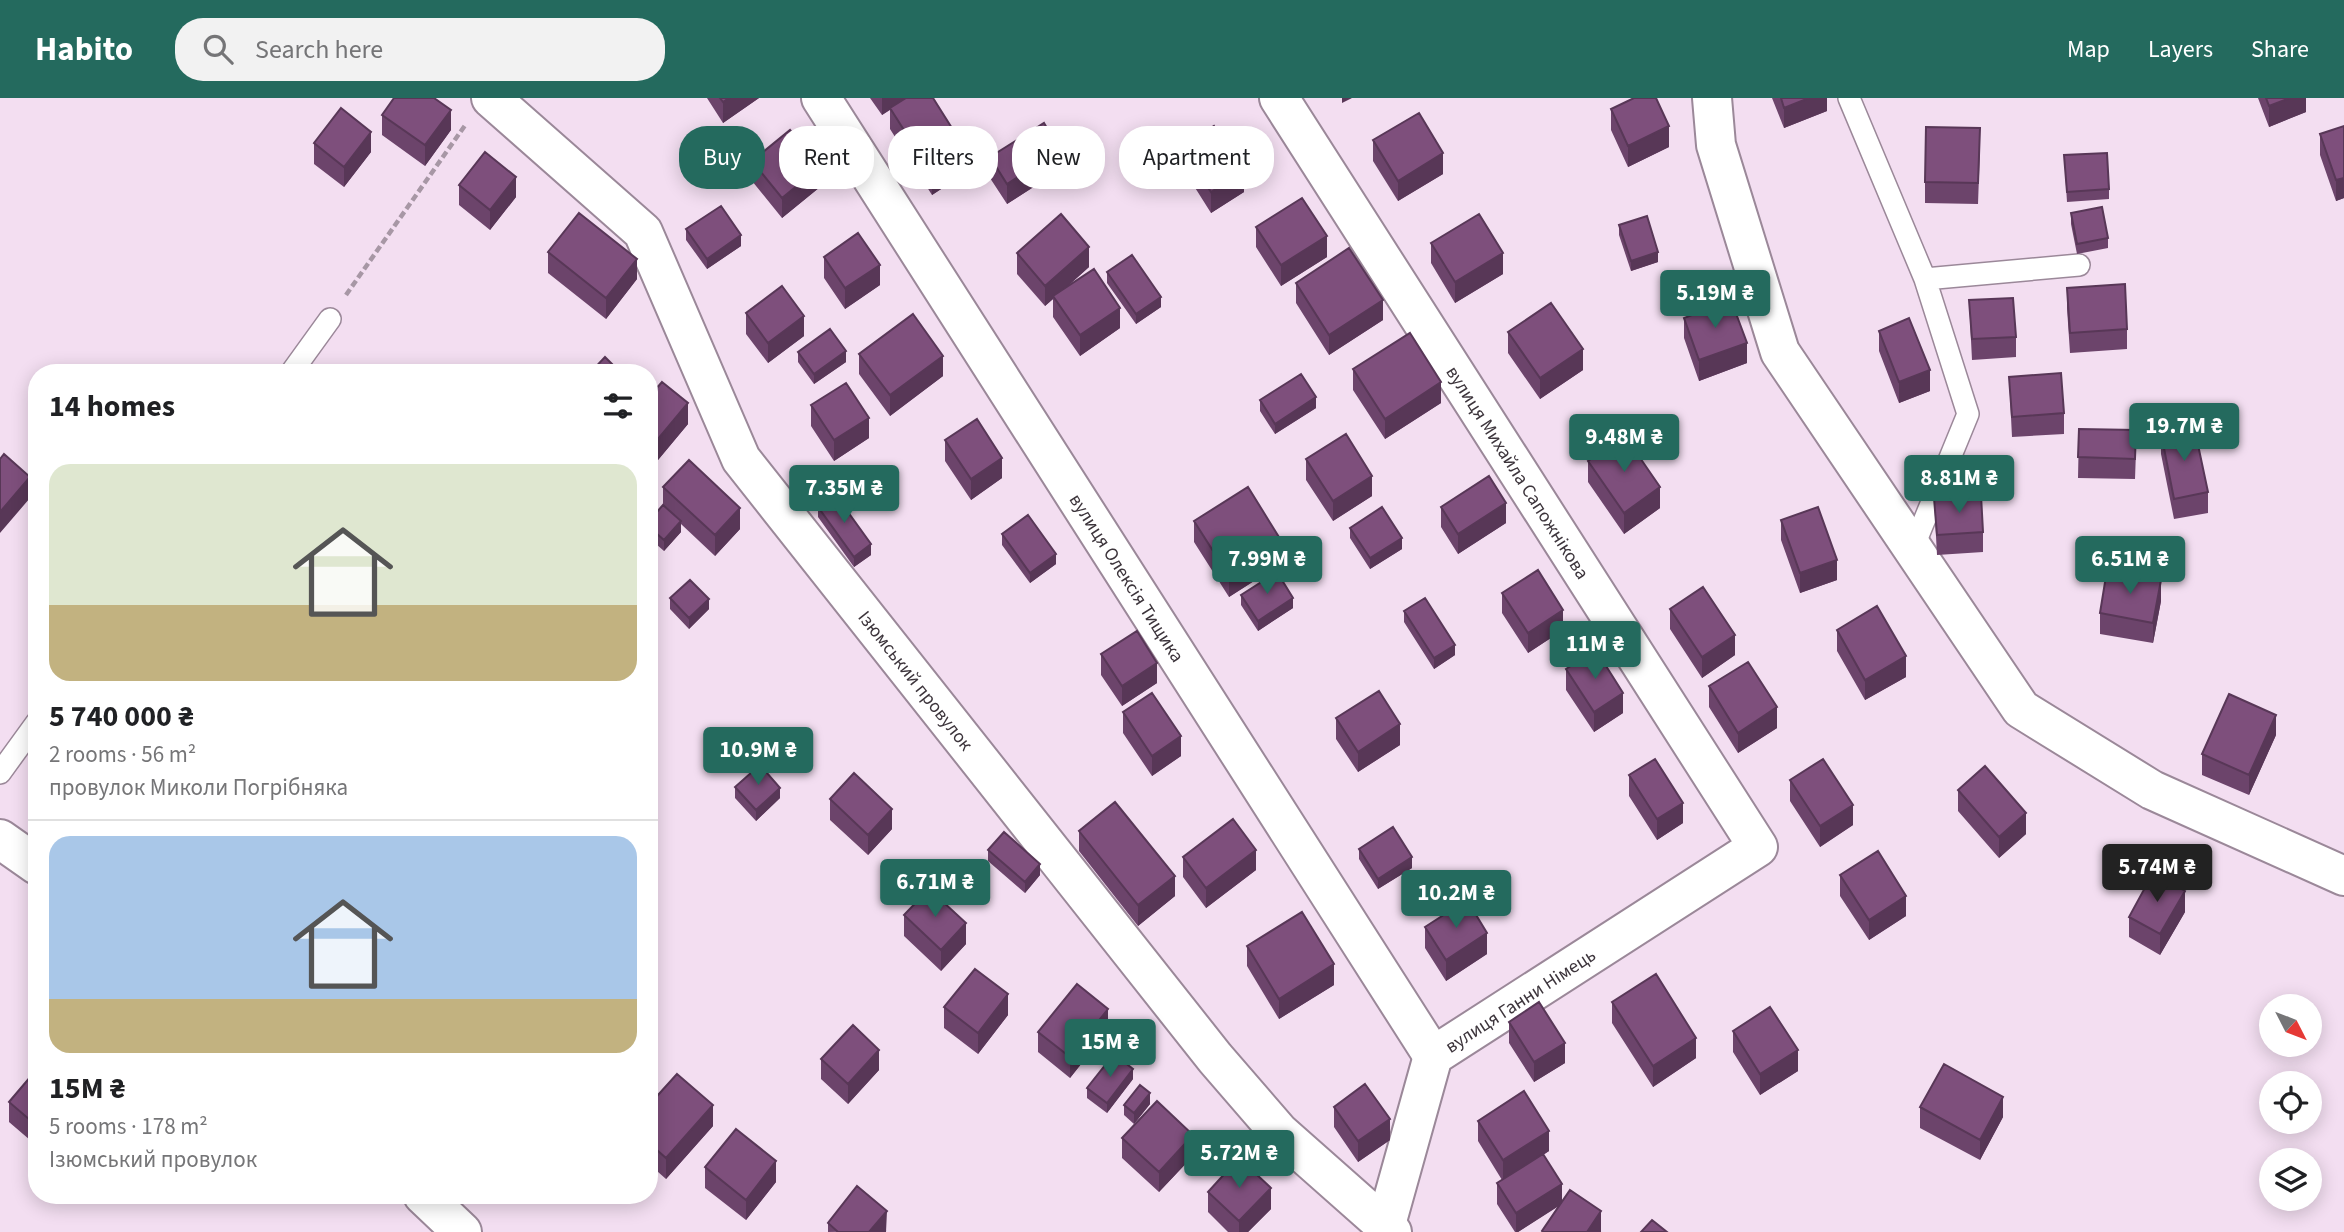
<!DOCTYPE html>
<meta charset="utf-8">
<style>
:root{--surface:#fff;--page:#f2f2f2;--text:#202124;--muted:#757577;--line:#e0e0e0;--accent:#246a5e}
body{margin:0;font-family:"Source Sans 3",sans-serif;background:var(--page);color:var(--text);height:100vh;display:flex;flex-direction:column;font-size:26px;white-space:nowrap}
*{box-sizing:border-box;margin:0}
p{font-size:23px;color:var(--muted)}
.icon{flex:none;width:38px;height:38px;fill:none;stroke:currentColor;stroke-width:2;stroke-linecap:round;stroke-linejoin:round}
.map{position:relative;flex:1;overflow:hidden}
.drawer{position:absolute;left:28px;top:266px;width:630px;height:840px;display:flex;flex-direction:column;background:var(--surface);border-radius:28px;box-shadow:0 4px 18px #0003}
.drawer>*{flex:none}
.hud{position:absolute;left:679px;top:28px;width:665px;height:63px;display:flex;gap:14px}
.needle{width:46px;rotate:132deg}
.buttons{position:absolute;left:2259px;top:896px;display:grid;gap:14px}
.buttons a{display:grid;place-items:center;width:63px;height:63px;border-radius:50%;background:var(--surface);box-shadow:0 4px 18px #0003;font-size:35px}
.price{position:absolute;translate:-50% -60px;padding:0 16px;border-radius:7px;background:var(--accent);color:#fff;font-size:23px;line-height:46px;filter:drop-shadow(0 2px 4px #0008)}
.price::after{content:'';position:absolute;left:50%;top:42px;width:21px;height:16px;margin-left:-10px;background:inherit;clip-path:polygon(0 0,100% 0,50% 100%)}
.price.on{background:#222;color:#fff}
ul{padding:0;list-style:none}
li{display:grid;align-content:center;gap:14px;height:371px;padding:0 21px}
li+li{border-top:2px solid var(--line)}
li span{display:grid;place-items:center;height:217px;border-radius:21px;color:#555}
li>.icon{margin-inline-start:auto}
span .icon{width:126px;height:126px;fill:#fffc;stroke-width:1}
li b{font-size:30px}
h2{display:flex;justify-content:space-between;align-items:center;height:84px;padding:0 21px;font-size:30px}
.pill{padding:0 24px;border-radius:28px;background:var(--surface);box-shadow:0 4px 18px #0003;font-size:24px;line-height:63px}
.pill.on{background:var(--accent);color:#fff}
header{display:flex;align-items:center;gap:42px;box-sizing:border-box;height:98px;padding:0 35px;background:var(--accent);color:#fff}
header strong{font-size:33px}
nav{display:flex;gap:38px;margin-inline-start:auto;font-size:24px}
.search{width:490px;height:63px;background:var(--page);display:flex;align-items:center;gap:18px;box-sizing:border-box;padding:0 24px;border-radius:28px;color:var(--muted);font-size:26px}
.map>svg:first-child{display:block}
</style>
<header>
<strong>Habito</strong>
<div class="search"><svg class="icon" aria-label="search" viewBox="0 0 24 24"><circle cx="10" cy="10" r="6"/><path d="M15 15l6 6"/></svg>Search here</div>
<nav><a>Map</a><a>Layers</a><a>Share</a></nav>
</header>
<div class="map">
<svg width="2344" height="1134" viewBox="0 0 2344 1134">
<rect width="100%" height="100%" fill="#f3def1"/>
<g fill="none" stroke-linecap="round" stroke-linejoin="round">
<defs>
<path id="lane" d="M1849,0L1925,181
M291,275L330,221
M1913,450L1968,316L1925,181L2079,167
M0,675L37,624"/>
<g id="street">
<path id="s1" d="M491,0L643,134L741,361L1215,960L1279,1034L1392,1134"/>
<path id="s2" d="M821,0L1433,958"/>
<path id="s3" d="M1279,0L1758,749L1433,958L1385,1130"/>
<path d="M1712,0L1716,47L1780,254L2021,611L2152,692L2344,778"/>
<path d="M0,741L37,767"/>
<path d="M423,1097L462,1134"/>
</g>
</defs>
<use href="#lane" stroke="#9b8899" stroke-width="24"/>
<use href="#street" stroke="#9b8899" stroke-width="42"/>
<path stroke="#a797a5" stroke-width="4.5" stroke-dasharray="7 3.5" stroke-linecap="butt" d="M346,197L466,26"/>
<use href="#lane" stroke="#fff" stroke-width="21"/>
<use href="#street" stroke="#fff" stroke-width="38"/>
</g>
<path fill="#6c446b" d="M707,0H759L723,25Z
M870,0H933L967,74L932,97L890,31V12L882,17Z
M1772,0H1827V13L1784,30Z
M2258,0H2306V14L2269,29Z
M1611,11L1669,49L1628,69L1611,32Z
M382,17L451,32L425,68L382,37Z
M2344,28V100L2336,103L2320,57V36Z
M1373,42L1443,76L1398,103L1373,63Z
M314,45L371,54L344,89L314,66Z
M1182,49L1244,94L1211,115L1182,69Z
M1980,50L1978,106L1925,105V84Z
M2064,57L2109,91V101L2067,104Z
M990,59L1060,72L1007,106L990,80Z
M752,63L820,89L782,120L752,83Z
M459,87L516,99L490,132L459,107Z
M2071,115L2108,140V150L2077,156L2071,126Z
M1619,127L1658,164L1631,173L1619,137Z
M1256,129L1327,159L1281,188L1256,149Z
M686,131L741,148L707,171L686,142Z
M1431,145L1503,176L1455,205L1431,165Z
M548,154L637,181L606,221L548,175Z
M1017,155L1089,169L1067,189L1120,230L1080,258L1053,219V201L1045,208L1017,176Z
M824,159L880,187L845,211L824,180Z
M1107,174L1161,209L1136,226L1107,185Z
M1296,185L1383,222L1329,257L1296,205Z
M2067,190L2127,231V251L2070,255L2067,210Z
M1969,202L2016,239V259L1972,262Z
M746,215L804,238L768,265L746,236Z
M1684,220L1747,265L1699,283L1684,240Z
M1879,233L1930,293L1899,305L1879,253Z
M1508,234L1583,272L1540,301L1508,255Z
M798,254L846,264L814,286L798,264Z
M859,256L943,278L890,318L859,276Z
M1353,271L1441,305L1385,341L1353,292Z
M2009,279L2064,315V336L2012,339Z
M649,299L688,326L653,368L649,365Z
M1260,302L1316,310L1275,336L1260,313Z
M811,307L869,340L834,363L811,328Z
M2079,331L2136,353L2135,381L2078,380Z
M2161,335L2208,394V415L2174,421L2161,356Z
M945,342L1002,380L971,402L945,363Z
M1306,361L1372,398L1333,423L1306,382Z
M1588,363L1660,410L1624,436L1588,384Z
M663,389L740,431L715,458L681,426V434L664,453L649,440V423L663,407Z
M1934,400L1983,434V454L1937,457Z
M818,409L871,457L854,469L818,419Z
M1441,409L1506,425L1458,456L1441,429Z
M1781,422L1837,482L1800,495L1781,442Z
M1194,423L1282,465L1229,499L1194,444Z
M1350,430L1402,451L1370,471L1350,440Z
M1002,436L1056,466L1030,485L1002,447Z
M1502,495L1563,532L1528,555L1502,515Z
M1241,497L1293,510L1258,533L1241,507Z
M670,500L709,511L689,531L670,511Z
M2161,503L2153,545L2100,536V515Z
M1670,511L1735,557L1702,580L1670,531Z
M1404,513L1455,557L1434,571L1404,524Z
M1837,532L1906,579L1865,602L1837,553Z
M1101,556L1157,585L1122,608L1101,577Z
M1566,571L1623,615L1594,634L1566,592Z
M1709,588L1777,630L1738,655L1709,609Z
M1123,614L1181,658L1152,678L1123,635Z
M1336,620L1400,647L1358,674L1336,641Z
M2276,637L2249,697L2202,677V656Z
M1629,677L1683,725L1657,742L1629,698Z
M1790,682L1853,727L1820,749L1790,703Z
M735,689L780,700L756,723L735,700Z
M1958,692L2026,736L1999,760L1958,713Z
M830,701L892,731L868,757L830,722Z
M1079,733L1175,798L1138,828L1079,753Z
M1359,751L1412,770L1378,791L1359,761Z
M988,752L1040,777L1025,795L988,763Z
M1183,759L1256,772L1206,810L1183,779Z
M1840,777L1906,818L1869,842L1840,798Z
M2185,814L2160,857L2129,839V819Z
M904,817L966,846L941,873L904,838Z
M1425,829L1487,856L1446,883L1425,850Z
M1247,848L1334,887L1279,921L1247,868Z
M1612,904L1696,960L1653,989L1612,925Z
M944,909L1008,917L978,956L944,930Z
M1509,924L1565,965L1534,984L1509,945Z
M1108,932L1070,980L1038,954V934Z
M1733,933L1798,973L1760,997L1733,954Z
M821,961L879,972L848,1006L821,981Z
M37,971V1048L9,1024V1004Z
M1133,981L1107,1015L1087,1000V990Z
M1150,1006L1134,1026L1124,1017V1007Z
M649,1007L713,1028L666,1081L649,1066Z
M1334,1009L1390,1042L1358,1064L1334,1029Z
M1920,1009L2003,1019L1980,1062L1920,1030Z
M1478,1023L1549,1053L1543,1057L1562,1104L1601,1134H1542L1558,1108L1518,1134H1515L1497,1106V1085L1502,1082L1478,1043Z
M1122,1040L1193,1058L1159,1094L1122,1060Z
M705,1069L776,1084L746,1122L705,1090Z
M1208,1094L1271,1111L1248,1134H1228L1208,1114Z
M828,1125L887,1133L828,1134Z"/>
<path fill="#583757" d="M729,0H759L723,25V4Z
M882,0H907L882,17Z
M1342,0H1352L1342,5Z
M1809,0H1827V13L1784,30V10Z
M2290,0H2306V14L2269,29V8Z
M451,12V32L425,68V47Z
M1669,28V49L1628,69V48Z
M371,34V54L344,89V69Z
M1060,52V72L1007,106V86Z
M967,54V74L932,97V76Z
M1443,55V76L1398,103V83Z
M820,69V89L782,120V100Z
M1244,73V94L1211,115V94Z
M516,79V99L490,132V112Z
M2344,80V100L2336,103V82Z
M741,137V148L707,171V161Z
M1327,138V159L1281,188V167Z
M1089,149V169L1054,200L1053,198V201L1045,208V188Z
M1658,154V164L1631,173V163Z
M1503,155V176L1455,205V184Z
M637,161V181L606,221V200Z
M880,167V187L845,211V190Z
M1161,199V209L1136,226V216Z
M1383,202V222L1329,257V237Z
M1120,210V230L1080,258V237Z
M804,218V238L768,265V245Z
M1747,245V265L1699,283V262Z
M1583,251V272L1540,301V280Z
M846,253V264L814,286V276Z
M943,258V278L890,318V297Z
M1930,272V293L1899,305V284Z
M1441,284V305L1385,341V321Z
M1316,299V310L1275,336V326Z
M688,305V326L653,368V347Z
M869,320V340L834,363V342Z
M1002,360V380L971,402V381Z
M1372,378V398L1333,423V403Z
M30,379V400L0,435V414Z
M1660,389V410L1624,436V415Z
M1506,405V425L1458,456V436Z
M740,410V431L715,458V437Z
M681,423V434L664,453V442Z
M1402,440V451L1370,471V460Z
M1282,444V465L1229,499V478Z
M871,446V457L854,469V459Z
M1056,456V466L1030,485V475Z
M1837,462V482L1800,495V475Z
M2161,482V503L2153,545V525Z
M1293,500V510L1258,533V523Z
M709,501V511L689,531V520Z
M1563,512V532L1528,555V535Z
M1735,537V557L1702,580V559Z
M1455,547V557L1434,571V560Z
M1906,558V579L1865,602V582Z
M1157,565V585L1122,608V588Z
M1623,595V615L1594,634V614Z
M1777,609V630L1738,655V635Z
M2276,617V637L2249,697V677Z
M1400,626V647L1358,674V654Z
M1181,638V658L1152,678V658Z
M780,690V700L756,723V712Z
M1683,705V725L1657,742V721Z
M1853,707V727L1820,749V728Z
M892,711V731L868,757V737Z
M2026,715V736L1999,760V739Z
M1256,752V772L1206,810V790Z
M1412,759V770L1378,791V781Z
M1040,766V777L1025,795V784Z
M1175,778V798L1138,828V807Z
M2185,793V814L2160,857V836Z
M1906,798V818L1869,842V822Z
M966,825V846L941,873V852Z
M1487,835V856L1446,883V862Z
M1334,866V887L1279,921V901Z
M1008,896V917L978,956V935Z
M1108,911V932L1070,980V959Z
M1696,940V960L1653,989V968Z
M1565,945V965L1534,984V964Z
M879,952V972L848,1006V986Z
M1798,952V973L1760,997V976Z
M1133,971V981L1107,1015V1005Z
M1150,995V1006L1134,1026V1015Z
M2003,999V1019L1980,1062V1042Z
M713,1007V1028L666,1081V1060Z
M1390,1021V1042L1358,1064V1043Z
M1549,1033V1053L1503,1083V1062Z
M1193,1037V1058L1159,1094V1074Z
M776,1063V1084L746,1122V1102Z
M1562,1086V1106L1518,1134H1516V1115Z
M1271,1090V1111L1248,1134H1239V1123Z
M887,1113L886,1134H869Z
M1601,1113V1134H1587Z"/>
<path fill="#7e4f7c" stroke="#583757" stroke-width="2" d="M394,0H434L451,12L425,47L382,17Z
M720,0H729L723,4Z
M906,0H933L967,54L932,76L890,10Z
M1634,0H1656L1669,28L1628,48L1611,11Z
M1781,0H1809L1784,10Z
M2266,0H2290L2269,8Z
M341,10L371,34L344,69L314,45Z
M1419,15L1443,55L1398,83L1373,42Z
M1044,25L1060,52L1007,86L990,59Z
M1214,28L1244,73L1211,94L1182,49Z
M2344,28V80L2336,82L2320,36Z
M1926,29L1980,30L1978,85L1925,84Z
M790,32L820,69L782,100L752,63Z
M485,54L516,79L490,112L459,87Z
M2107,55L2109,91L2067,94L2064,57Z
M1302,100L1327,138L1281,167L1256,129Z
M721,108L741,137L707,161L686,131Z
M2102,109L2108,140L2077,146L2071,115Z
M579,115L637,161L606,200L548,154Z
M1061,116L1089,149L1045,188L1017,155Z
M1479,116L1503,155L1455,184L1431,145Z
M1647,118L1658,154L1631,163L1619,127Z
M858,135L880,167L845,190L824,159Z
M1349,150L1383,202L1329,237L1296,185Z
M1132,157L1161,199L1136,216L1107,174Z
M1094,171L1120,210L1080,237L1053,198Z
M2125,186L2127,231L2070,235L2067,190Z
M782,188L804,218L768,245L746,215Z
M2013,200L2016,239L1972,241L1969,202Z
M1731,202L1747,245L1699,262L1684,220Z
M1551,205L1583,251L1540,280L1508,234Z
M913,216L943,258L890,297L859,256Z
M1909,220L1930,272L1899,284L1879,233Z
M830,231L846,253L814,276L798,254Z
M1410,235L1441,284L1385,321L1353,271Z
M605,259L621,275H590Z
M2061,275L2064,315L2012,319L2009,279Z
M1301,276L1316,299L1275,326L1260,302Z
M662,284L688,305L653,347L649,345V299Z
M846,285L869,320L834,342L811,307Z
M977,321L1002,360L971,381L945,342Z
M2194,328L2208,394L2174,401L2161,335Z
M2079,331L2136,332L2135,361L2078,359Z
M1346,336L1372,378L1333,403L1306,361Z
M1625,338L1660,389L1624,415L1588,363Z
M4,356L30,379L0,414V361Z
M689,362L740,410L715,437L663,389Z
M1489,378L1506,405L1458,436L1441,409Z
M1248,389L1282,444L1229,478L1194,423Z
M835,396L871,446L854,459L818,409Z
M1981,397L1983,434L1937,437L1934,400Z
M663,407L681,423L664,442L649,429V423Z
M1382,409L1402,440L1370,460L1350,430Z
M1818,409L1837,462L1800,475L1781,422Z
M1028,417L1056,456L1030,475L1002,436Z
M1538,472L1563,512L1528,535L1502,495Z
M2107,472L2161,482L2153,525L2100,515Z
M1277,474L1293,500L1258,523L1241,497Z
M690,482L709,501L689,520L670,500Z
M1703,489L1735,537L1702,559L1670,511Z
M1425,500L1455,547L1434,560L1404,513Z
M1877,508L1906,558L1865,582L1837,532Z
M1137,533L1157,565L1122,588L1101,556Z
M1596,552L1623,595L1594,614L1566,571Z
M1748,564L1777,609L1738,635L1709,588Z
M1379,593L1400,626L1358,654L1336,620Z
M1152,595L1181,638L1152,658L1123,614Z
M2229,596L2276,617L2249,677L2202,656Z
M1655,661L1683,705L1657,721L1629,677Z
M1823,661L1853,707L1820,728L1790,682Z
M760,667L780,690L756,712L735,689Z
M1985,668L2026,715L1999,739L1958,692Z
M854,675L892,711L868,737L830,701Z
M1115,704L1175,778L1138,807L1079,733Z
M1233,721L1256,752L1206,790L1183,759Z
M1393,729L1412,759L1378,781L1359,751Z
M1004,734L1040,766L1025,784L988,752Z
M1878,753L1906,798L1869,822L1840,777Z
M2153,775L2185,793L2160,836L2129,819Z
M929,791L966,825L941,852L904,817Z
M1467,802L1487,835L1446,862L1425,829Z
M1302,814L1334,866L1279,901L1247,848Z
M975,871L1008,896L978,935L944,909Z
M1656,876L1696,940L1653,968L1612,904Z
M1077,886L1108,911L1070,959L1038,934Z
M1539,904L1565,945L1534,964L1509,924Z
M1770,909L1798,952L1760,976L1733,933Z
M853,927L879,952L848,986L821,961Z
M1114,956L1133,971L1107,1005L1087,990Z
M1944,966L2003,999L1980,1042L1920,1009Z
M37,971V1028L9,1004Z
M677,976L713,1007L666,1060L649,1045V1007Z
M1365,986L1390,1021L1358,1043L1334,1009Z
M1140,987L1150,995L1134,1015L1124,1007Z
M1524,993L1549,1033L1503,1062L1478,1023Z
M1157,1003L1193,1037L1159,1074L1122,1040Z
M736,1031L776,1063L746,1102L705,1069Z
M1543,1056L1562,1086L1516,1115L1497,1085Z
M1239,1060L1271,1090L1239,1123L1208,1094Z
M857,1088L887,1113L869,1134H838L828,1125Z
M1570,1092L1601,1113L1587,1134H1543L1542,1133Z
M1652,1122L1667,1134H1641Z"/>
<g text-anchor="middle" stroke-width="7" stroke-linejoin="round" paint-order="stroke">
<g font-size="19" fill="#3d353c" stroke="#fff">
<text dy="7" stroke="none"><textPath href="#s3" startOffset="444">вулиця Михайла Сапожнікова</textPath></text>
<text dy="7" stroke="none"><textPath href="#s2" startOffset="569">вулиця Олексія Тищика</textPath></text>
<text dy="7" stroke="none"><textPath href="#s1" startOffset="732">Ізюмський провулок</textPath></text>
<text transform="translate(1520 902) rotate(-33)" y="7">вулиця Ганни Німець</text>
</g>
</g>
</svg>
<div class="buttons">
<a><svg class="needle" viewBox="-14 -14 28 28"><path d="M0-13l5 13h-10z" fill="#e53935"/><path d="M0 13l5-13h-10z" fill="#757577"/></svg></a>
<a><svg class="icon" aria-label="locate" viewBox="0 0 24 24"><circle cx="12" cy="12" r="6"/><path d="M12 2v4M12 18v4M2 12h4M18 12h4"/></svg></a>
<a><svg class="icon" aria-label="layers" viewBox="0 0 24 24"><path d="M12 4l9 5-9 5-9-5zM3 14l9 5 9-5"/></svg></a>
</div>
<b class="price" style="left:1715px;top:232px">5.19M ₴</b>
<b class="price" style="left:2184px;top:365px">19.7M ₴</b>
<b class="price" style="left:1624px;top:376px">9.48M ₴</b>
<b class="price" style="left:1959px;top:417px">8.81M ₴</b>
<b class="price" style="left:844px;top:427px">7.35M ₴</b>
<b class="price" style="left:1267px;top:498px">7.99M ₴</b>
<b class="price" style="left:2130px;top:498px">6.51M ₴</b>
<b class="price" style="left:1595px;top:583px">11M ₴</b>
<b class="price" style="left:758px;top:689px">10.9M ₴</b>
<b class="price on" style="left:2157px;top:806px">5.74M ₴</b>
<b class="price" style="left:935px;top:821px">6.71M ₴</b>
<b class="price" style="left:1456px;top:832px">10.2M ₴</b>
<b class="price" style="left:1110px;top:981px">15M ₴</b>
<b class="price" style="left:1239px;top:1092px">5.72M ₴</b>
<div class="hud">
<a class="pill on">Buy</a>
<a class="pill">Rent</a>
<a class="pill">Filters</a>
<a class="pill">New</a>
<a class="pill">Apartment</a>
</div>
<section class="drawer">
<h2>14 homes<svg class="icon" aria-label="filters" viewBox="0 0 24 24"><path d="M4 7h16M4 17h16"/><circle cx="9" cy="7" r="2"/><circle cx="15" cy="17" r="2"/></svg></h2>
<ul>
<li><span style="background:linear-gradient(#dfe7d0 65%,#c2b280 0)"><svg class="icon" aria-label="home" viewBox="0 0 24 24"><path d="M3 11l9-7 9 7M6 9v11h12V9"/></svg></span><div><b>5 740 000 ₴</b><p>2 rooms · 56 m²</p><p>провулок Миколи Погрібняка</p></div></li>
<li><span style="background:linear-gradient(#a9c7e8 75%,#c2b280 0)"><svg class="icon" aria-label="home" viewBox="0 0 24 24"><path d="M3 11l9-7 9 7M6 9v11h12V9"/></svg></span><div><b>15M ₴</b><p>5 rooms · 178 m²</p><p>Ізюмський провулок</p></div></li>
</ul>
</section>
</div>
